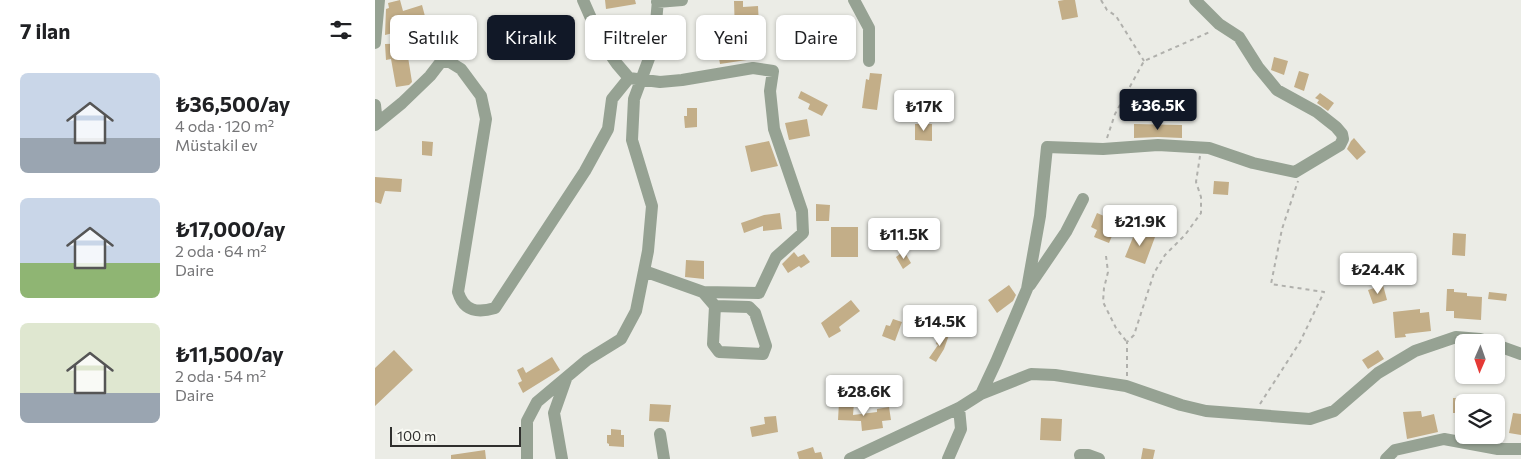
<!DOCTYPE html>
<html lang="tr">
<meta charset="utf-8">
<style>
:root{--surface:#fff;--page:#f2f2f2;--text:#202124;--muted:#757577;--accent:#111827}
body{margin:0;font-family:Commissioner,sans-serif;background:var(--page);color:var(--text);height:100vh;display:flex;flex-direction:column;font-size:19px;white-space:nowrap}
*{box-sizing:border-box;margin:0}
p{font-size:16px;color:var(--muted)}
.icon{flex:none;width:28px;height:28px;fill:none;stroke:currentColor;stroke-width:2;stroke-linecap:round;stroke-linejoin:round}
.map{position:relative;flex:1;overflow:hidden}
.sheet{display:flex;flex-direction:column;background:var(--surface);width:375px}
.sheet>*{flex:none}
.top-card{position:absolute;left:15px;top:15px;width:475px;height:45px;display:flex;gap:10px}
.needle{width:32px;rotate:182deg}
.buttons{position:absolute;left:1080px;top:334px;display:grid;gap:10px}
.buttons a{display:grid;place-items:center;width:50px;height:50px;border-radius:8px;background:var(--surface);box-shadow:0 1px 4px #0004;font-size:25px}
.scale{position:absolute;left:15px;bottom:12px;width:131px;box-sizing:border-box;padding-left:5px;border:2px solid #2f2f2d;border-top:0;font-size:14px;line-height:18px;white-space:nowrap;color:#2f2f2d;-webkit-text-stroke:4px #f8f9f3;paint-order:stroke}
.price{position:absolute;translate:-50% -42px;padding:0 11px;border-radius:5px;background:#fff;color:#222;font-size:16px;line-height:32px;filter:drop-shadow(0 1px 2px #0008)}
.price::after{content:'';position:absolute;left:50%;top:30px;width:15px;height:11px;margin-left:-8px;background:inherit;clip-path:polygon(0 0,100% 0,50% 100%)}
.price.active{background:var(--accent);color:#fff}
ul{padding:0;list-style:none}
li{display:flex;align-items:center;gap:15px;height:125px;padding:0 20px}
li span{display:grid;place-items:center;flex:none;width:140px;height:100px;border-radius:8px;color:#555}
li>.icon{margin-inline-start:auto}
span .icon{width:60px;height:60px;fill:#fffc;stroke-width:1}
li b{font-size:21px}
h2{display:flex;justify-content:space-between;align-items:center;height:60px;padding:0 20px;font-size:21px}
.pill{padding:0 18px;border-radius:8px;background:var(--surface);box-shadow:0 1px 4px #0004;font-size:18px;line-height:45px}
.pill.active{background:var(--accent);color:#fff}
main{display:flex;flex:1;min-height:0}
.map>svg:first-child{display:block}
</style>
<main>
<section class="sheet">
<h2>7 ilan<svg class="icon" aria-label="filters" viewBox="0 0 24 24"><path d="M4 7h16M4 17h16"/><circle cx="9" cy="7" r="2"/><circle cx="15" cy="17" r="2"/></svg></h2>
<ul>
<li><span style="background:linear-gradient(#c9d6e8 65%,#9aa5b1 0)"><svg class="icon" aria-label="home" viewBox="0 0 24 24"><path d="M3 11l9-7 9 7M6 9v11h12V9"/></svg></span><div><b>₺36,500/ay</b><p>4 oda · 120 m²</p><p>Müstakil ev</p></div></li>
<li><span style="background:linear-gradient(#c9d6e8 65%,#8fb573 0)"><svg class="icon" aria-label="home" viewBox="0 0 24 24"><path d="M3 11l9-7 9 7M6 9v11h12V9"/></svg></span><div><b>₺17,000/ay</b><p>2 oda · 64 m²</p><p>Daire</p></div></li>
<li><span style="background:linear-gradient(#dfe7d0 70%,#9aa5b1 0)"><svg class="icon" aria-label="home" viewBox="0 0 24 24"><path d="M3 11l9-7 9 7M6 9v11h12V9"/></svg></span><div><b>₺11,500/ay</b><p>2 oda · 54 m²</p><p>Daire</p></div></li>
</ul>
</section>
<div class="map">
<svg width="1146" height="459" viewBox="0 0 1146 459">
<rect width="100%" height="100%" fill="#ebece6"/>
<path fill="#c3ae88" d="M25,0L28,11L47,5L51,20L38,24L36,18L19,22L22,32L10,35L11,9L14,8L13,3Z
M230,0H260L261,4L231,9Z
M689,0H700L703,17L687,20L683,1Z
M359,1H368V7L383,6L384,26H380L385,58L345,64L344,58H341L339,44L358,43L356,35H360Z
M48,25H64L63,36L47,35Z
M435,40L437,58L421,60L419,42Z
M43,43V57H33L37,82L34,85L21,87L16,59L11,60L10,44Z
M899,57L913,61L909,75L896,70Z
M924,71L934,74L929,91L919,87Z
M495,73L507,74L502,110L487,108L491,79L494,80Z
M426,91L453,105L447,116L433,109L435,104L423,98Z
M945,93L959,103L953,111L942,103L944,100L940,98Z
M312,108H322V127L310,128L309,116H312Z
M432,119L435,136L414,140L410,123Z
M540,124H557V141L540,140Z
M759,124L807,125V138L783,137L759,138Z
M979,138L991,152L982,160L972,149L976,141Z
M47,141L58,142L57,156L47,155Z
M394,141L403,166L376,172L370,146Z
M0,177L27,179L26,192L10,191L6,204L0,202Z
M839,181L854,182L853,195L838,194Z
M441,204L455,205L454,221H441Z
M405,213L407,229L388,231V226L369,233L366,223L389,215Z
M722,213L743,222L734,243L719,237L722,230L716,227Z
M513,218L522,240L512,244L503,222Z
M456,227H483V257H456Z
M761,230L780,237L770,264L750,257Z
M1078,233L1091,234L1090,256L1077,255Z
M529,251L536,263L528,269L521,257Z
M419,252L423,257L429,254L435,262L426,268L424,266L413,273L407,264Z
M311,260L329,261V279L310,277Z
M634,285L641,295L638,301L622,313L613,300Z
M1008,285L1012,300L998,304L993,290Z
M1072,289H1079V292L1092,293V296L1107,297L1106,320L1079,318V311H1071Z
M1114,292L1132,294L1131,301L1113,299Z
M476,300L485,311L464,327L466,331L454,338L446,323Z
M1045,309V313L1054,312L1056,331L1030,334L1031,337L1020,338L1018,312Z
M518,319L527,322L520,341L507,336L511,325L515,326Z
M565,333L574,335L569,349L561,362L554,358L563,345L561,344Z
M19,350L38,370L0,406V368Z
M1003,350L1009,359L993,369L987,360Z
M177,357L185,370L148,393L143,383L147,381L142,370L148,367L151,373Z
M1078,398H1089V413H1078Z
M464,402L479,403L478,415L502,412V409L514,407L516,420L507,421L508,428L487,431L486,421L463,420Z
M275,404L296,405L294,422L274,421Z
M1046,411L1047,417L1059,414L1063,432L1032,439L1028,412Z
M1138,413L1146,414V435L1134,433Z
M401,416L403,432L377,437L375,427L390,424L389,417Z
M666,418L687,419L686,441L665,440Z
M236,429L246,430V435H249V447L234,446V444L232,443V435H236Z
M438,447L440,453L446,452L448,459H424L422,452Z
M768,448L780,450L778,459H766Z
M110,450L111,459H76V455Z"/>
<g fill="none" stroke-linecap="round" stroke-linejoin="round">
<path stroke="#b0b0ac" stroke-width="2" stroke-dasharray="4 4" stroke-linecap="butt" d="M726,0L732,10L741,16L769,61
M732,138L740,114L769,61L837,31
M731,256L733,272L729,288L728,302L741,328L752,342
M752,376V342L759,335L779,273L790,255L810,235L826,213V197L821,182L825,156
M885,404L925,342L949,292L896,284L907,229L923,181"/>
<path stroke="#96a293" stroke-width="12" d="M208,0L226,41L242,64L254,78
M479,0L494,28V61
M282,2L307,0
M0,43L4,0
M0,105L2,123
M0,125L27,103L55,76L65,63L73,61L86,69L106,96L111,119L83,292C89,312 103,313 120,308L210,171L233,129L237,99L254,78L285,82L307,80L378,68L398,71L395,91L399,129L427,211L428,233L401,257L384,293L328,292L269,271
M655,285L691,232L708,199
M328,292L340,306L338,344L344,352L388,354L391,346L380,313L374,307L340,306
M1121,345L1146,354
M606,394L621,362L652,289L665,216L672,147L728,149L783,145L834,148L878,163L920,172L965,145L968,139L967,134L961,127L942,112L902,90L883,67L864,37L844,24L820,0
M285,434L289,459
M152,459V421L162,402L212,360L246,339L261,311L273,251L277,206L257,140L259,99L279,45L283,0
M187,459L179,413L191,379
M475,459L584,408L606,394L656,374L680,375L751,386L806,405L831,411L935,419L959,411L1003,373L1040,351L1081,337L1105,339L1115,342
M573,459L586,429L584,408
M706,459L705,455H713L724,459
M1011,459L1020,450L1069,439L1123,449H1146"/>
</g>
</svg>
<div class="buttons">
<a><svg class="needle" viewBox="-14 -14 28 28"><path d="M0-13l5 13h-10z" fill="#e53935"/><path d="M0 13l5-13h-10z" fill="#757577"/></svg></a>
<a><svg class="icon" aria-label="layers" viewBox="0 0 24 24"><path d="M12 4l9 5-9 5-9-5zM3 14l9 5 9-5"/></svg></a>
</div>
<div class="scale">100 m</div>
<b class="price active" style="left:783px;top:131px">₺36.5K</b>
<b class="price" style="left:549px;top:132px">₺17K</b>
<b class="price" style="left:765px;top:247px">₺21.9K</b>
<b class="price" style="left:529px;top:260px">₺11.5K</b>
<b class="price" style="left:1003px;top:295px">₺24.4K</b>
<b class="price" style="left:565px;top:347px">₺14.5K</b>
<b class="price" style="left:489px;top:417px">₺28.6K</b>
<div class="top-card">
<a class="pill">Satılık</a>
<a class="pill active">Kiralık</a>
<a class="pill">Filtreler</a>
<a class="pill">Yeni</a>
<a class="pill">Daire</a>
</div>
</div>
</main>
